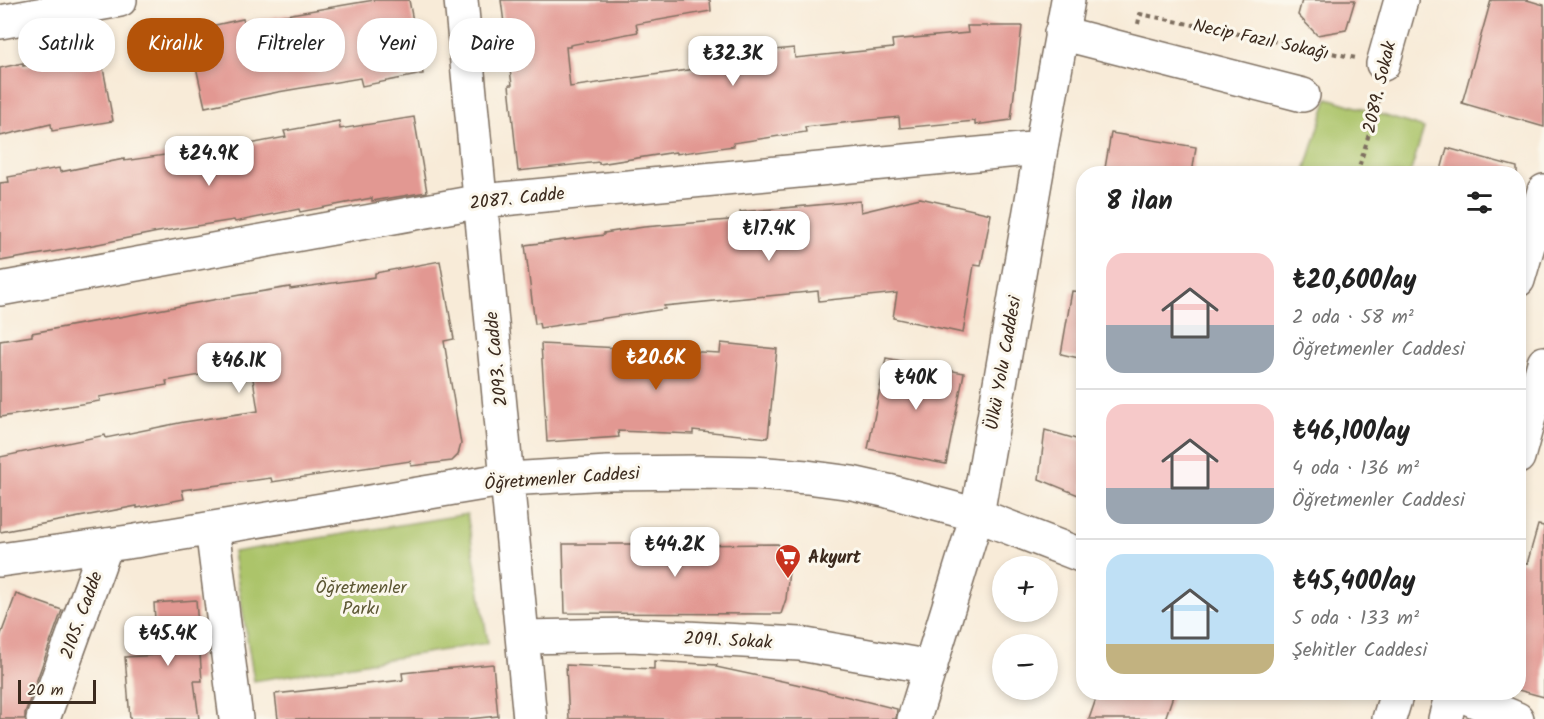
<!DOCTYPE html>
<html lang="tr">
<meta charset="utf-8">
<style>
:root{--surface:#fff;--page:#f2f2f2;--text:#222;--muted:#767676;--line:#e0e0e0;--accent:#b45309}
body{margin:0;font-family:Kalam,sans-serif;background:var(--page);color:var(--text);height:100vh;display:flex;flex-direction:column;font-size:22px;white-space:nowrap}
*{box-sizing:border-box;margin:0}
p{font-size:20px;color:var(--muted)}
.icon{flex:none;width:33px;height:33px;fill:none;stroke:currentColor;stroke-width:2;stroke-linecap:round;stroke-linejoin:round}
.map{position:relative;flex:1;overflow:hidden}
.side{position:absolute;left:1076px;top:166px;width:450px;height:534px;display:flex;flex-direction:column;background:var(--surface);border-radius:24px;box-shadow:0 3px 9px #0003}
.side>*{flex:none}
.banner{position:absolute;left:18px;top:18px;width:570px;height:54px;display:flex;gap:12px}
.fabs{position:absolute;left:992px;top:556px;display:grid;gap:12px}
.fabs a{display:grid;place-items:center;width:66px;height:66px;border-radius:50%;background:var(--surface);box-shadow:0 3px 9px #0003;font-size:30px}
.scale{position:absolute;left:18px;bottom:15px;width:78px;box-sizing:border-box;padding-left:6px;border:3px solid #3b2a1e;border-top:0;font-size:16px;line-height:21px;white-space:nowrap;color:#3b2a1e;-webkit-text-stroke:4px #fbf7ec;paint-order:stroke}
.price{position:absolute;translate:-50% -51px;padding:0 14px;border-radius:12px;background:#fff;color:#222;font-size:20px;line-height:39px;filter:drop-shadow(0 2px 3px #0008)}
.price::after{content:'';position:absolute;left:50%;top:36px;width:18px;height:14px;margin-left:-9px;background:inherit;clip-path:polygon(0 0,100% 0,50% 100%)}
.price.selected{background:var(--accent);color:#fff}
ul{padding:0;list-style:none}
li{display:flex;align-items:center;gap:18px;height:150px;padding:0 30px}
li+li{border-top:2px solid var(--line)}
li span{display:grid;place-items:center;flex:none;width:168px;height:120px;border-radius:18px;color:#555}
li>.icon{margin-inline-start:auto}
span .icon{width:72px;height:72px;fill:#fffc;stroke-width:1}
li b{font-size:26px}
h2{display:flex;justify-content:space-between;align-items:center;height:72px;padding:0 30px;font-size:26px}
.pill{padding:0 21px;border-radius:24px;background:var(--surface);box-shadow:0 3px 9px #0003;font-size:21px;line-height:54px}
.pill.selected{background:var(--accent);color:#fff}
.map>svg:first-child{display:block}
</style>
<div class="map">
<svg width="1544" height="719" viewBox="0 0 1544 719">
<rect width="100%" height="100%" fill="#fbf7ec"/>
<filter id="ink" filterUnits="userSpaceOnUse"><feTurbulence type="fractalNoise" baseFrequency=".0167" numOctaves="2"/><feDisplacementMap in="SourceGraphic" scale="12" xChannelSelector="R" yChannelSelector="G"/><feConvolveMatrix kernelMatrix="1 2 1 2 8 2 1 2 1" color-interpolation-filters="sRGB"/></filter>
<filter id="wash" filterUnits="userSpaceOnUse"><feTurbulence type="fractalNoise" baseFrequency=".008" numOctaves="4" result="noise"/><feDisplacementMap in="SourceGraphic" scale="24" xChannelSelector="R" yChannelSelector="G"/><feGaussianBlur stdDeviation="1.35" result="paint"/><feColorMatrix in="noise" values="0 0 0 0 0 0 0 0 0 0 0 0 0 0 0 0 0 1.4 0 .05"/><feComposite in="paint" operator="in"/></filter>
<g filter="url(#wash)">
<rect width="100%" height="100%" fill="#f8ebd8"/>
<path fill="#acc46a" stroke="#747744" stroke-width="1.5" d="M1328,98L1424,128L1410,174H1304Z
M467,514L488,643L254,681L233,552Z"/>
<g id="blocks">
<path fill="#e29892" d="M374,0H409L423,74L362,86L360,78L278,92L205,107L188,31L243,19L244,22Z
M501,0H710L711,11L636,24L638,32L570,45V47H566L570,87L743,62L741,53L794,48L795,58L893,48L892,40L968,33L967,26H1022L1011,120L975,125V121L900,128L899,117L805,127L806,132L733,143L734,146L676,154V152L599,164V162L518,171L509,85H512Z
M1302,0H1355L1346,30L1317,35L1298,15Z
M1491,0H1527L1544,5V127L1462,103Z
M100,52L113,121L52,131L51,124L0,136V68L23,63V66Z
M414,117L427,192L372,201V198L300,212L299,209L235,222L234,220L158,232L88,246L0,261V183L9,182L8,177L59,168L60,172L124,159V161L192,151V155L286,137L284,131L339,121L340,129Z
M1111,133L1196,147L1192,174H1104Z
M1447,148L1517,167V174H1440Z
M920,198L991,214L981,266L974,265L963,333L893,318L897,293L819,301L818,291L664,306L665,309L540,328L539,323L535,324L525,245L604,235V233L644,227L741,219L740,212L860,201L861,212Z
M440,261L454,339L444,341L461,444L458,455L452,461L411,466L410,461L272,482L271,478L182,490L184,499L137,508V506L0,532V457L105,435L106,438L184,422L258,411L251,366L166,381L167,385L99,397L100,401L0,417V341L32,336V333L240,295L290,287V289L375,277V273Z
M1072,291L1083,292V359L1061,354Z
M721,343L777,349L768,438L693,430V434L618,431L619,437L547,442L541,344L720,353Z
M886,358L964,373L946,464L868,449Z
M1045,430L1083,441V497L1039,479Z
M1538,525L1544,526V697L1518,690V561L1527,564Z
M670,538L693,545L778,544L790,561L786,599L781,614L565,613L563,544H631L646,539Z
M16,594L62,610L25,713V719H0V637Z
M196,600L202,681H194L199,719H130L125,657L157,655L154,603Z
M654,661L717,665L716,667L796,684L897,709L896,719H569L566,665L654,669Z
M493,664L498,716L468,719H278L275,694L403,680L402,673Z
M1098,693H1174L1165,719H1089Z"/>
</g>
</g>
<g filter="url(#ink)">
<use href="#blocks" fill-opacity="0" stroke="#7d6e5f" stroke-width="1.5"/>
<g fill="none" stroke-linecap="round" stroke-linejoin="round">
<defs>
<path id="minor" d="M461,0L530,719
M0,22L120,0
M1061,33L1303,95
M1383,64L1401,0
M0,289L481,201L1041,148
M212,528L236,719
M0,560L135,541L508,479L608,473L702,472L754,473L807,477L852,483L888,491L977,515L1083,556
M523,637L631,635L800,644L931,667
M1457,693L1517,719
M43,719L106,545
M914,719L977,515L1041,148L1068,0"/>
<path id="major" d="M1518,280L1544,191
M1518,457L1544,363
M1389,719L1397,693
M1445,719L1452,693"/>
</defs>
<use href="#minor" stroke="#7d6e5f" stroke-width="36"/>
<use href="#major" stroke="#7d6e5f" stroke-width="36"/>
<path stroke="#7d6e5f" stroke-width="4" stroke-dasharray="4.5 4.5" stroke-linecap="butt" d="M1138,24L1140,14L1356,58
M1357,174L1377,107L1379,92"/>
<use href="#minor" stroke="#fff" stroke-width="33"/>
<use href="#major" stroke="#fff" stroke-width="33"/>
</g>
</g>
<defs>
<symbol id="supermarket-pin" viewBox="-11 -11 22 30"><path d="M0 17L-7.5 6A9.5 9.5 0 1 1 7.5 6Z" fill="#c8321e" stroke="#fbf7ec"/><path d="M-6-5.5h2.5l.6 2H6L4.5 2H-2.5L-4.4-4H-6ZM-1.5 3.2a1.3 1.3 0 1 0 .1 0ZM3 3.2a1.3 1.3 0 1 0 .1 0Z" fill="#fff"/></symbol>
</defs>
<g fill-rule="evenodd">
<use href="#supermarket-pin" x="773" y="542" width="30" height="40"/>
</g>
<g text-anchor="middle" stroke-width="6" stroke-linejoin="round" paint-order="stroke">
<g font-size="18" fill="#3b2a1e" stroke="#fbf7ec">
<text transform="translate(1261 39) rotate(12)" y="6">Necip Fazıl Sokağı</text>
<text transform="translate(1379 87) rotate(-77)" y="6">2089. Sokak</text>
<text transform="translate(517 198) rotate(-6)" y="6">2087. Cadde</text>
<text transform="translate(496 359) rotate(-96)" y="6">2093. Cadde</text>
<text transform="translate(1003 363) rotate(-80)" y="6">Ülkü Yolu Caddesi</text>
<text transform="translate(562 478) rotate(-4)" y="6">Öğretmenler Caddesi</text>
<text transform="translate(81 615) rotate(-70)" y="6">2105. Cadde</text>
<text transform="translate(728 640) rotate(3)" y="6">2091. Sokak</text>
</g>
<g font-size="18" font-weight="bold" fill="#3b2a1e" stroke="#fbf7ec" text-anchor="start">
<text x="808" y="563">Akyurt</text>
</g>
<g font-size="18" fill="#5d5835" stroke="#fbf7ec">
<text x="361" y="593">Öğretmenler<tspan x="361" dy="21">Parkı</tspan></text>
</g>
</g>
</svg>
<div class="fabs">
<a>+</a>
<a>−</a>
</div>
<div class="scale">20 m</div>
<b class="price" style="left:733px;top:87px">₺32.3K</b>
<b class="price" style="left:209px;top:187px">₺24.9K</b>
<b class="price" style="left:769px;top:262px">₺17.4K</b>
<b class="price selected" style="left:656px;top:391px">₺20.6K</b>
<b class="price" style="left:239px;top:394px">₺46.1K</b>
<b class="price" style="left:916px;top:411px">₺40K</b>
<b class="price" style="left:675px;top:578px">₺44.2K</b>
<b class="price" style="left:168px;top:667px">₺45.4K</b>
<div class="banner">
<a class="pill">Satılık</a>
<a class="pill selected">Kiralık</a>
<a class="pill">Filtreler</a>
<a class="pill">Yeni</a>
<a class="pill">Daire</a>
</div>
<section class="side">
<h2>8 ilan<svg class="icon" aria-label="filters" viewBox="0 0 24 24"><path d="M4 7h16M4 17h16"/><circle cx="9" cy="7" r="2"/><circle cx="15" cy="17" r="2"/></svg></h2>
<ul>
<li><span style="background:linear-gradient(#f6c9c9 60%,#9aa5b1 0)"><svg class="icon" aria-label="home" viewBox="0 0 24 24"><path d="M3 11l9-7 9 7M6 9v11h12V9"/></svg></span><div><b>₺20,600/ay</b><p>2 oda · 58 m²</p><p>Öğretmenler Caddesi</p></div></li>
<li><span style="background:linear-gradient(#f6c9c9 70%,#9aa5b1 0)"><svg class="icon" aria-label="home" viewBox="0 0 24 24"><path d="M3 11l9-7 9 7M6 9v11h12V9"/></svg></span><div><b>₺46,100/ay</b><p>4 oda · 136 m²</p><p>Öğretmenler Caddesi</p></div></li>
<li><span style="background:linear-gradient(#bfe0f5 75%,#c2b280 0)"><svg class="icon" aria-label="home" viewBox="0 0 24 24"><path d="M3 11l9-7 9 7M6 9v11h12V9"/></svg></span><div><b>₺45,400/ay</b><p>5 oda · 133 m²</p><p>Şehitler Caddesi</p></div></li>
</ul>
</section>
</div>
